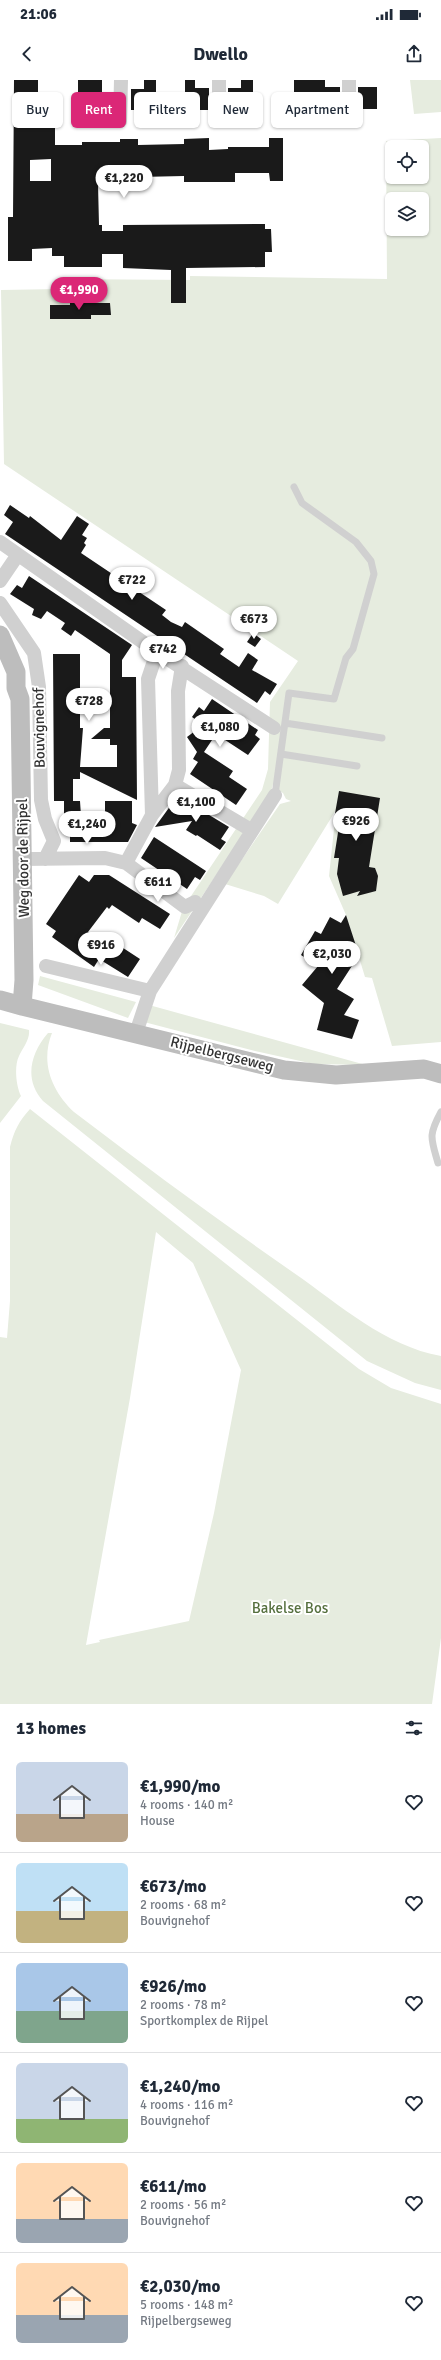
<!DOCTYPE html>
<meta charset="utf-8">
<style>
:root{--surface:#fff;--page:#f6f6f7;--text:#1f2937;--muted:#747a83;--line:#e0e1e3;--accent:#db2777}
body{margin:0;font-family:Signika,sans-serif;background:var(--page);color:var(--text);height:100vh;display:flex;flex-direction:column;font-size:15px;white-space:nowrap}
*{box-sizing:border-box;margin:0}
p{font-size:13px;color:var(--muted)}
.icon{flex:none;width:22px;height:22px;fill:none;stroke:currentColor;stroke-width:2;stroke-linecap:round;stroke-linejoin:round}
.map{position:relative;height:1624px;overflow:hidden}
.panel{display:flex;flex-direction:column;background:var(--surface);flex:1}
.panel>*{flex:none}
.hud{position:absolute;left:12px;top:12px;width:417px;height:36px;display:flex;gap:8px}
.tools{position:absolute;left:385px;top:60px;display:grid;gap:8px}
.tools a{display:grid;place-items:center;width:44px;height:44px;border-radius:6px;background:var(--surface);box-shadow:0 1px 3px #0004;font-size:20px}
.price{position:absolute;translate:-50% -34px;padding:0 9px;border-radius:14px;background:#fff;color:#222;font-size:13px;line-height:26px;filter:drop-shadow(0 1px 2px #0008)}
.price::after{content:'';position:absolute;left:50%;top:24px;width:12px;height:9px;margin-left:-6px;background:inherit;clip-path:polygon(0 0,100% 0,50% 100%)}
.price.active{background:var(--accent);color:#fff}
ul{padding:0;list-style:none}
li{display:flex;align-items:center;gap:12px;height:100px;padding:0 16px}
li+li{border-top:1px solid var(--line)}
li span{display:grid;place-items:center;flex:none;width:112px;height:80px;border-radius:6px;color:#555}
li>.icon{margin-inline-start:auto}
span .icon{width:48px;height:48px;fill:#fffc;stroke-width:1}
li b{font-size:17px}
h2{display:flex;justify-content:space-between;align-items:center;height:48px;padding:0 16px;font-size:17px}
.chip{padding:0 14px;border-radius:6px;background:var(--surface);box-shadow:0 1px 3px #0004;font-size:14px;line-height:36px}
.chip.active{background:var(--accent);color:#fff}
.status{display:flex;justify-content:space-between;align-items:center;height:28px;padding:0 20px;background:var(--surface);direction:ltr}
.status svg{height:11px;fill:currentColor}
header{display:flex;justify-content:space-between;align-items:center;height:52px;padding:0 16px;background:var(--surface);font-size:18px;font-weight:700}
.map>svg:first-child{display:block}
</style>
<div class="status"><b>21:06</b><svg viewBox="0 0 49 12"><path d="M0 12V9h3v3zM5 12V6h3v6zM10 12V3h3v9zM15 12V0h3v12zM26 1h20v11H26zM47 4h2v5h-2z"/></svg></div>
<header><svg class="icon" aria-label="back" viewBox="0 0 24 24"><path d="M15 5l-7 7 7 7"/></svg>Dwello<svg class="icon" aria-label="share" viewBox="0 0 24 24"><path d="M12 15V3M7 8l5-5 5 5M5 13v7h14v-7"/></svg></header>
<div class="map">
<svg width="441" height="1624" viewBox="0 0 441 1624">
<rect width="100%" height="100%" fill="#fff"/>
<path fill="#e6ecdf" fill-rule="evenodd" d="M410,0H441V32L414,34Z
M441,58V962L392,966L372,898L365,897L346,835L329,796L336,730L278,824L264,816L225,804L280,724L291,721L286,719L283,713L274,708L273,704L271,712L251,743L174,858L183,828L262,710L268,689L270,622L298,581L4,384L1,210L60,209L61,199L190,200V196L387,199L386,61ZM392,67H422V97H392ZM392,119H422V149H392Z
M40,896L136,922L128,938L38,905Z
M149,925L366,985L314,984L255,971L144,942Z
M0,943L29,950C30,960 23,967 19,976C14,986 16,1006 21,1016L0,1043Z
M48,953H52C40,983 52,1011 74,1032C146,1087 219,1141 294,1193C340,1225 385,1266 441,1276V1310L415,1303L367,1281L43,1021C24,1000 30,974 48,953Z
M30,1029L359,1289L391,1308L441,1324V1558L432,1624H0V1257L7,1258L10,1221V1067C14,1051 19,1041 30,1029ZM156,1152L193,1183L241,1290L214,1433L189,1541L99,1560L100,1562L86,1565L130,1318Z"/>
<path fill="#1a1a1a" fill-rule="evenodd" d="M14,0H38V30H55V65H82V62H120V59H138V65L184,64V59L209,58V70L228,69V67H269V58H283V101H270L269,93H235V102H184V96L139,97V103L98,104L99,145H102V151H123V145L265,144V149H271L272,172H265V187L186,188V223H171V190L123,188V174H102V187H64V176H52V168L32,169V181H8V137H13ZM51,79V101H30V80Z
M78,0H102V37H78Z
M144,0H156V36H144V30H131V9H144Z
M185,0H195V8H209V30H196V36H185Z
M241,0H253V36H241V30H228V8H241Z
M294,0H325V7H340V29H325V35H313V13H294Z
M358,7H377V29H358Z
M70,223H110L111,235H91V239H50V225H70Z
M10,425L29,438L30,436L61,460L77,436L89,444L82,455L87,458L84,463L86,465L81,473L166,530L162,535L171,542L182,547L185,542L224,569L220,574L239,587L248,573L258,580L252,590L277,604L270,615L265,611L257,623L5,454L13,442L4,435Z
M29,496L132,565L122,580V597H136L137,720L80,692V699H73V721H80L81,736H105V721H132V743L137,745L128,762H70V748H64V721H54L53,574H80V648H83L80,687H117V665H110V659H91L104,648H110V574L75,550L71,556L61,549L65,543L47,531L41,539L32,535L34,529L10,514L17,505L22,508Z
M253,553L261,559L255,567L247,562Z
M212,619L258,650L255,655L260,659L248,675L216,654L204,672L233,691L229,697L247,709L236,725L190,694L198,682L193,679L197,672L187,657L203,645L192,637L199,627L204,631Z
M339,711L380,718L369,787L375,788L378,796L376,811L357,816L360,811L343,816L337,794L339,778H334L340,740L334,739Z
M181,718L229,747L221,759L226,762L220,770L197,755L196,756L186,750L192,741L155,747L171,725L175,727Z
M154,757L206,791L200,800L195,797L187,809L141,778Z
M79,795L89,802L94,795H109L170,834L160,849L142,838L139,843L112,825L109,829L107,827L88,852L114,868L117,864L140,879L128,897L99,879L94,887L52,857L56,851L46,844Z
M346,835L359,875L337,909L354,919L344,935L359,940L352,959L317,950L324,923L302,905L318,886L301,875L315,851L321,854L330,837L341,843Z"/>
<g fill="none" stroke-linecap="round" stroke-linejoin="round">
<path stroke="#d0d0d0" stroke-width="7" d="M285,643L382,658
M281,674L357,686
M275,715L289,613L334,619L346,578L353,569L374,494L371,481L356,462L302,423L294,407
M438,1083C431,1058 428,1056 441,1032"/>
<path stroke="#d0d0d0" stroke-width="14" d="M219,0V40
M349,39V0
M120,41L121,0
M0,462L157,572L274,648
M0,501L17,476
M0,523L34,573L39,607L41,720L45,739L54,761L45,779
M175,705L246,747
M152,735L148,599L157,572
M22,779L105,778L126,783L185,827L195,822
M126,783L152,735L175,705L179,690L178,611L182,586
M46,886L150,911
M136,953L150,911L275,715"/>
<path stroke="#bdbdbd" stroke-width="19" d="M0,555L16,592V608L20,619L24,900L22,926L0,920
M22,926L284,990L336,995L424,989L441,994"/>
</g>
<g text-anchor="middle" stroke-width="4" stroke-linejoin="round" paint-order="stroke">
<g font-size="15" fill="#333" stroke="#fff">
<text transform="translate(39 648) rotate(-91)" y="5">Bouvignehof</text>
<text transform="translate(23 778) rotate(-91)" y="5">Weg door de Rijpel</text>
<text transform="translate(222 974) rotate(14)" y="5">Rijpelbergseweg</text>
</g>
<g font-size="15" fill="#56703f" stroke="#fff">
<text x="290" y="1533">Bakelse Bos</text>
</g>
</g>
</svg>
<div class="tools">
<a><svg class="icon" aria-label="locate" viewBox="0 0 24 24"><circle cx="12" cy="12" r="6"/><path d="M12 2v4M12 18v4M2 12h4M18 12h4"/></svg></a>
<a><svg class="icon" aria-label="layers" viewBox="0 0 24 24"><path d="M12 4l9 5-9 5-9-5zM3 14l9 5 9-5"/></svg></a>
</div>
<b class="price" style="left:124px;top:119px">€1,220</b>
<b class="price active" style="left:79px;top:231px">€1,990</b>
<b class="price" style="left:132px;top:521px">€722</b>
<b class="price" style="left:254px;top:560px">€673</b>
<b class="price" style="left:163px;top:590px">€742</b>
<b class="price" style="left:89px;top:642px">€728</b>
<b class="price" style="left:220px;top:668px">€1,080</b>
<b class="price" style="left:196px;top:743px">€1,100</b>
<b class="price" style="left:356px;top:762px">€926</b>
<b class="price" style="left:87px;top:765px">€1,240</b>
<b class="price" style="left:158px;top:823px">€611</b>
<b class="price" style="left:101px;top:886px">€916</b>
<b class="price" style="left:332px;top:895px">€2,030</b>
<div class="hud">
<a class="chip">Buy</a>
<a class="chip active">Rent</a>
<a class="chip">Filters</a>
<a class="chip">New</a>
<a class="chip">Apartment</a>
</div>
</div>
<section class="panel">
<h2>13 homes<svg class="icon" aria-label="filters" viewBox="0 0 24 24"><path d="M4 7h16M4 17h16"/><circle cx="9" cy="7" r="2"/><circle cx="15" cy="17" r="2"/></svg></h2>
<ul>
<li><span style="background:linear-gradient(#c9d6e8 65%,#b9a48a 0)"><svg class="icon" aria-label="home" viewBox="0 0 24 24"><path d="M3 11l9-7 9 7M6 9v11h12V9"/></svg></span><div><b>€1,990/mo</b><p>4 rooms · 140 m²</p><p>House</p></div><svg class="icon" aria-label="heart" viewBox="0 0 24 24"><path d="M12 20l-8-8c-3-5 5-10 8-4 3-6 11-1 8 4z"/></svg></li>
<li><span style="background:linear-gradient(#bfe0f5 60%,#c2b280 0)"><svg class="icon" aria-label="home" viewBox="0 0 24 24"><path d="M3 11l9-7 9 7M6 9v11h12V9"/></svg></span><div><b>€673/mo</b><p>2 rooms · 68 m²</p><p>Bouvignehof</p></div><svg class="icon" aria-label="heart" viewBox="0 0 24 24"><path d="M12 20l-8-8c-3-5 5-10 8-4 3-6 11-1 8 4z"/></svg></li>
<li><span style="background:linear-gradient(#a9c7e8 60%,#7fa58c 0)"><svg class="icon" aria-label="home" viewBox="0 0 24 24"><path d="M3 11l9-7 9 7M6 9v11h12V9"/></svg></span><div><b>€926/mo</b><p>2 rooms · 78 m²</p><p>Sportkomplex de Rijpel</p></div><svg class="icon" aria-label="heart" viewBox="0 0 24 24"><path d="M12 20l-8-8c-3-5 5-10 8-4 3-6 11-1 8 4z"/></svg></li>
<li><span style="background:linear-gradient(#c9d6e8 70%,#8fb573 0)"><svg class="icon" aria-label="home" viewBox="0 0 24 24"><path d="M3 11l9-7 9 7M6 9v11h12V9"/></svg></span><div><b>€1,240/mo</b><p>4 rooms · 116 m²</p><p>Bouvignehof</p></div><svg class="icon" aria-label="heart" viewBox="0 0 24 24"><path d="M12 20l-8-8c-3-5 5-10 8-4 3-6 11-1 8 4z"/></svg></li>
<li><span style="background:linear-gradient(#ffd9b3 70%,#9aa5b1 0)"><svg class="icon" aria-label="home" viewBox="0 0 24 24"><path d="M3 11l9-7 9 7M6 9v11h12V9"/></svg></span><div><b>€611/mo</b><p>2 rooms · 56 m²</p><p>Bouvignehof</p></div><svg class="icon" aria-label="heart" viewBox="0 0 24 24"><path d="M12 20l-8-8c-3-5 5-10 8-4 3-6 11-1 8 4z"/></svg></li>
<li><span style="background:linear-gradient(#ffd9b3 65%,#9aa5b1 0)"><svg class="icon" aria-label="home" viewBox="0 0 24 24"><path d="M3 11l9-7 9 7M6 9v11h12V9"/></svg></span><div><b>€2,030/mo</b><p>5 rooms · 148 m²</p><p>Rijpelbergseweg</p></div><svg class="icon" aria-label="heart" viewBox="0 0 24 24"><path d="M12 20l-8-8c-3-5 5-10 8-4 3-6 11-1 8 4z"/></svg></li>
</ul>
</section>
